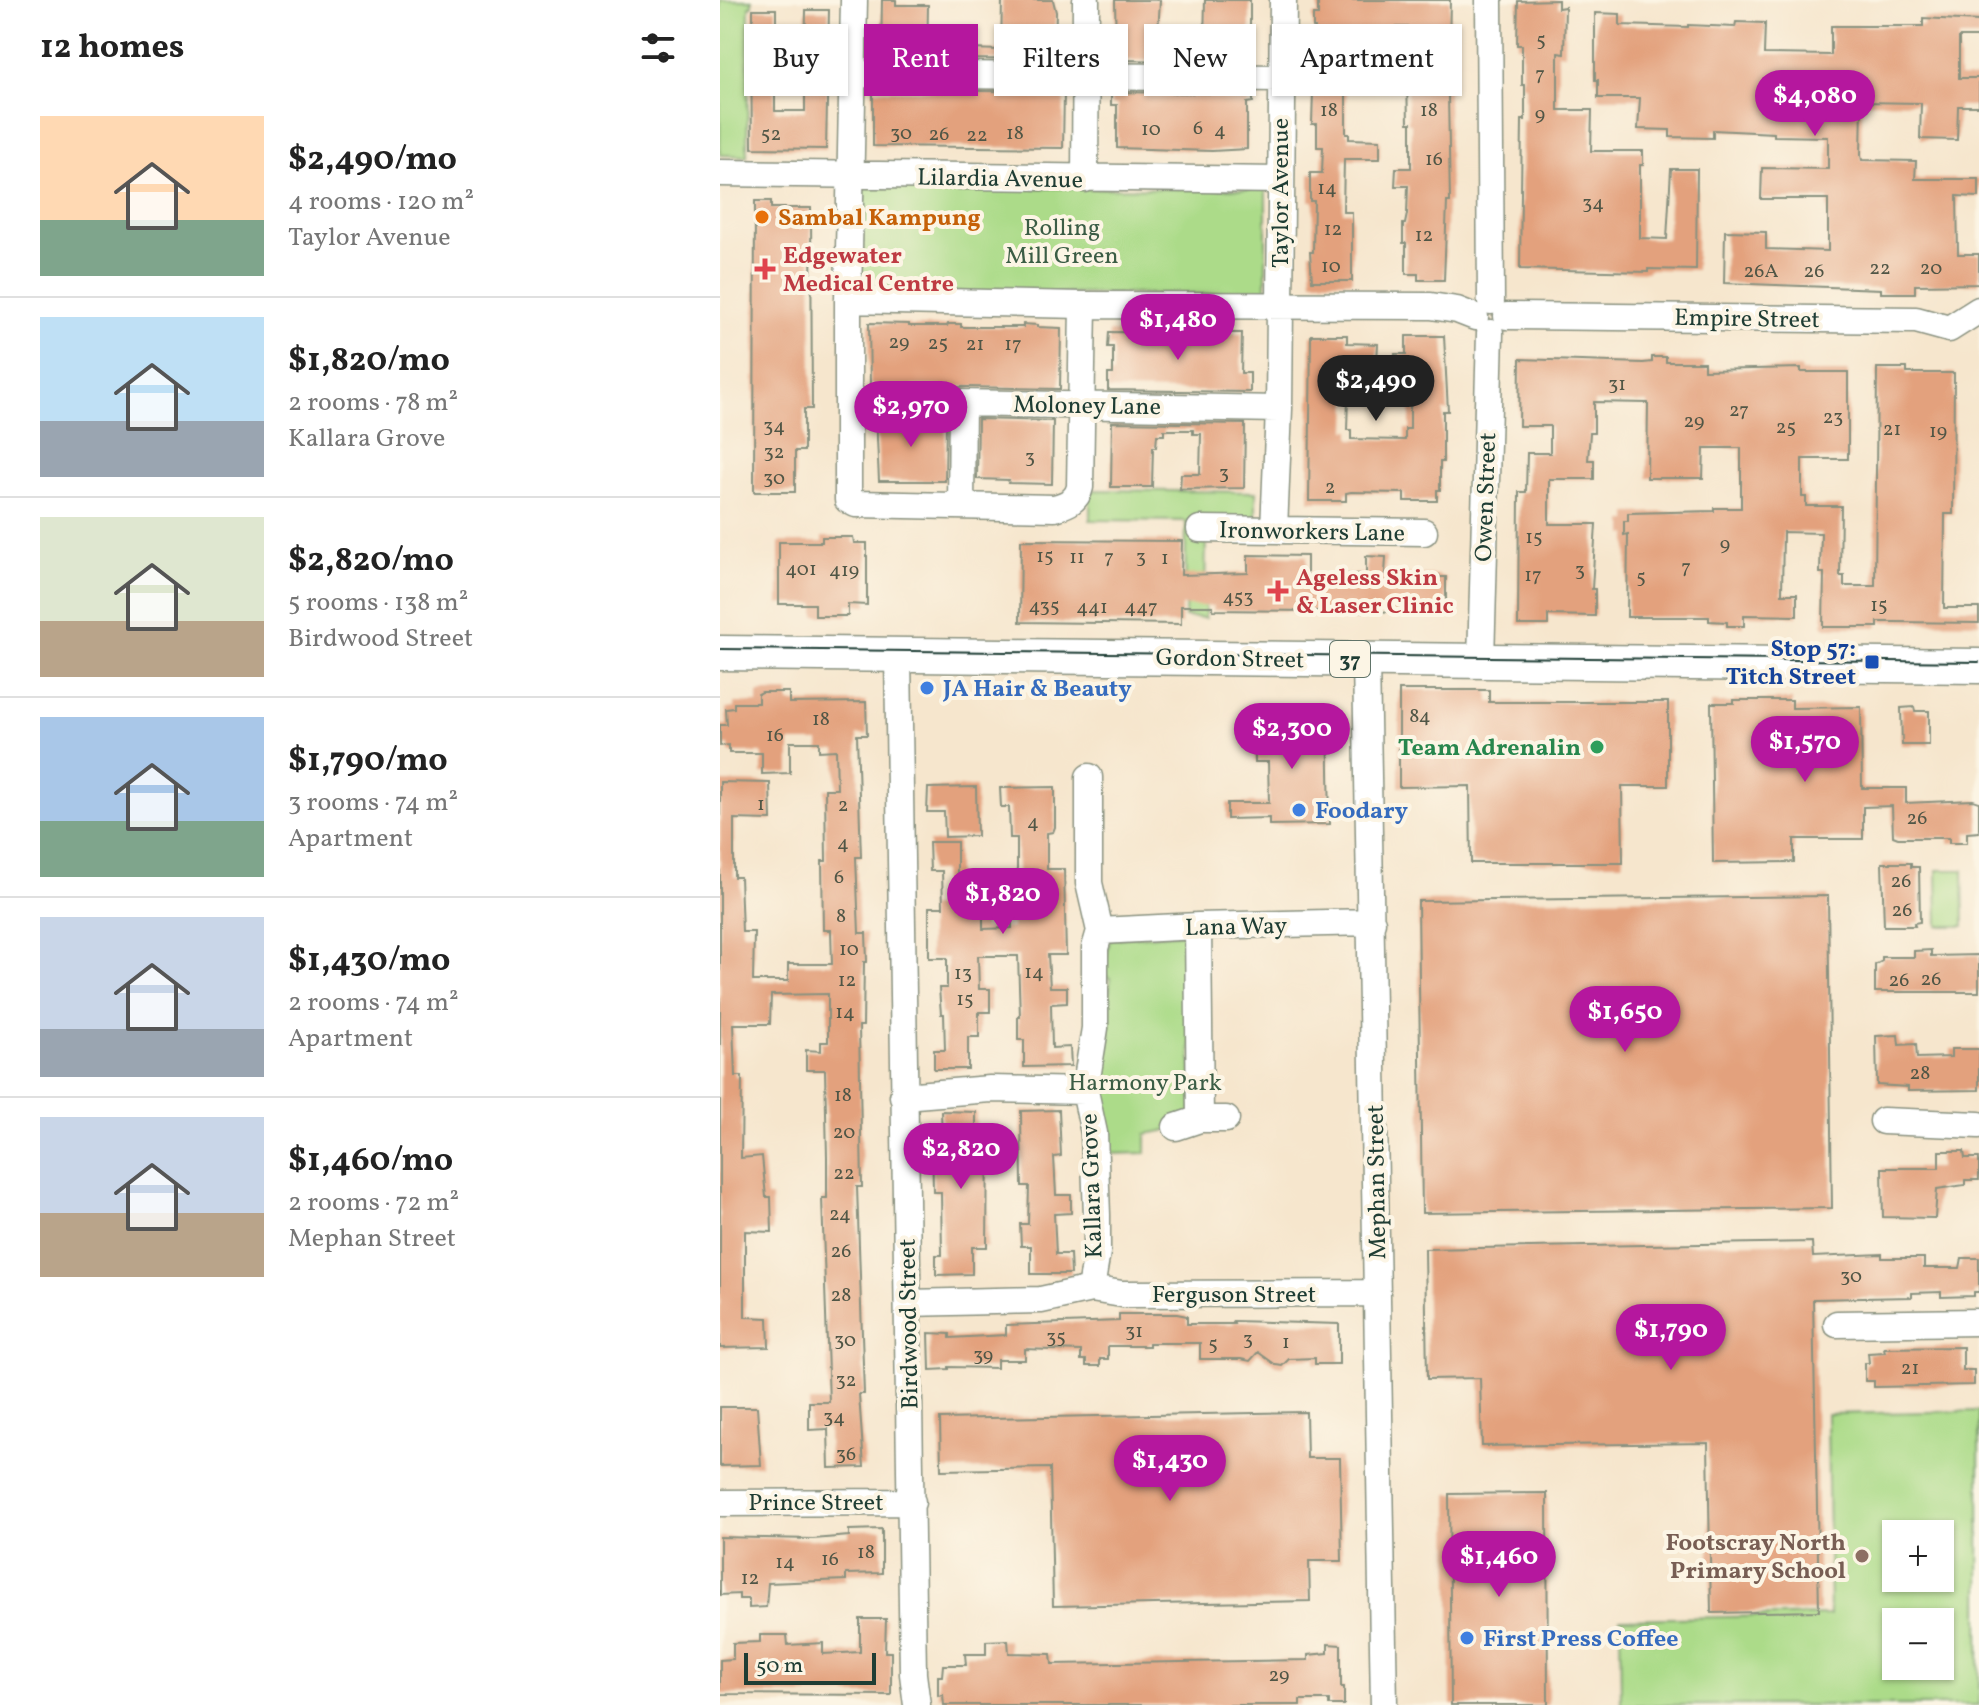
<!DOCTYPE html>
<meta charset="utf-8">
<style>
:root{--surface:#fff;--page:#f2f2f2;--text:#222;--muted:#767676;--line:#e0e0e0;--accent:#b5179e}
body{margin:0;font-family:Vollkorn,serif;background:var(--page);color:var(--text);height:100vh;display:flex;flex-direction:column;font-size:30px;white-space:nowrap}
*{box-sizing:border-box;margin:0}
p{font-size:26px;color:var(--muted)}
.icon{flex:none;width:44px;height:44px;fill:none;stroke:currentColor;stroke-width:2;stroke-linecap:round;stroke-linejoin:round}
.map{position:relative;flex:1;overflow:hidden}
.drawer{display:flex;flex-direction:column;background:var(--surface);width:720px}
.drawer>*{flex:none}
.guide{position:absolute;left:24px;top:24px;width:760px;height:72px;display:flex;gap:16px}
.buttons{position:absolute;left:1162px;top:1520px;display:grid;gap:16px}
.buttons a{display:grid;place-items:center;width:72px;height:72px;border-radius:0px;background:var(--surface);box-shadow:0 2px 6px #0004;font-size:40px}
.scale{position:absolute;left:24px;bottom:20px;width:132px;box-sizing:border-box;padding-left:8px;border:4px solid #1f3d34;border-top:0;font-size:22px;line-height:28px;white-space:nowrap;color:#1f3d34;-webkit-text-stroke:6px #fcf5e5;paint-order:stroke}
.price{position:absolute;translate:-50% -68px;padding:0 18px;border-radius:28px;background:var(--accent);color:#fff;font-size:26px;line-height:52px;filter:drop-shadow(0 2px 4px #0008)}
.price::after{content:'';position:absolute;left:50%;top:48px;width:24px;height:18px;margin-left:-12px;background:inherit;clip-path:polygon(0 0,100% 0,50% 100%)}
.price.selected{background:#222;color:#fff}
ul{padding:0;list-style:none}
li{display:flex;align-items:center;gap:24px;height:200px;padding:0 40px}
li+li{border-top:2px solid var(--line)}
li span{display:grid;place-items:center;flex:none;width:224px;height:160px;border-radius:0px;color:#555}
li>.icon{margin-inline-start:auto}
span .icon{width:96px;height:96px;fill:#fffc;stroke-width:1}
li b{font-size:34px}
h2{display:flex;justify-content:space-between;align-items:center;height:96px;padding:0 40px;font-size:34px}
.chip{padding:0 28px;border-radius:0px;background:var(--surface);box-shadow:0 2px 6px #0004;font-size:28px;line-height:72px}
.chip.selected{background:var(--accent);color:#fff}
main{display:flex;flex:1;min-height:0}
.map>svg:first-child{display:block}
</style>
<main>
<section class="drawer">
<h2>12 homes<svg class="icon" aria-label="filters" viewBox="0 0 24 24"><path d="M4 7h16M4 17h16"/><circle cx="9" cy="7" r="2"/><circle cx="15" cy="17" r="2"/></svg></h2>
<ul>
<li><span style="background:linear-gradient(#ffd9b3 65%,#7fa58c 0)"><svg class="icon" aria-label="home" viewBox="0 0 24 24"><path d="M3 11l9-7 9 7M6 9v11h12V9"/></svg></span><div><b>$2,490/mo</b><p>4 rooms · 120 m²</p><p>Taylor Avenue</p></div></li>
<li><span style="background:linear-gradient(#bfe0f5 65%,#9aa5b1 0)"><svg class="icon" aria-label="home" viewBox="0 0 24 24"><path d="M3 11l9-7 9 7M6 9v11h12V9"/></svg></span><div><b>$1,820/mo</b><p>2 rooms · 78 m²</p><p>Kallara Grove</p></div></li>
<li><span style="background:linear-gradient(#dfe7d0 65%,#b9a48a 0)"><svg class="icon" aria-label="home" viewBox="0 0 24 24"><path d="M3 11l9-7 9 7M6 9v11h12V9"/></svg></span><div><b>$2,820/mo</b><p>5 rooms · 138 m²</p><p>Birdwood Street</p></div></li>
<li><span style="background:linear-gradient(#a9c7e8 65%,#7fa58c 0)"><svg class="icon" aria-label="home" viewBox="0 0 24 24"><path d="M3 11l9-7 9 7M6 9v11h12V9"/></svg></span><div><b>$1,790/mo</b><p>3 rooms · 74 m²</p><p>Apartment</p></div></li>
<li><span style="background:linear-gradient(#c9d6e8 70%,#9aa5b1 0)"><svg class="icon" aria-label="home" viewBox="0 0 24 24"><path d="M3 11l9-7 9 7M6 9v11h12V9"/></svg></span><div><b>$1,430/mo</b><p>2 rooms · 74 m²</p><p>Apartment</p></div></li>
<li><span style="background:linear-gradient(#c9d6e8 60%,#b9a48a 0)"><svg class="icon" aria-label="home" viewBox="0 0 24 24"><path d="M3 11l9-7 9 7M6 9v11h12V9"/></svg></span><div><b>$1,460/mo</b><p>2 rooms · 72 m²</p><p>Mephan Street</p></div></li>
</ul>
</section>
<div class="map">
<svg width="1259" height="1705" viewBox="0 0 1259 1705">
<rect width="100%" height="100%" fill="#fcf5e5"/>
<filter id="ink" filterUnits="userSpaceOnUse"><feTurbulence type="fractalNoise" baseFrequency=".0125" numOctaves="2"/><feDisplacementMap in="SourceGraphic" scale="16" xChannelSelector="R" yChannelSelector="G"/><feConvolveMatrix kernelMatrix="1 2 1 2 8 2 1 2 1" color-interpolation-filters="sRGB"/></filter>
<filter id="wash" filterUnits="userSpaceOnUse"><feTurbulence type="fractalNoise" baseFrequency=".006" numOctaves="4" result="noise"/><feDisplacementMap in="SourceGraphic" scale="32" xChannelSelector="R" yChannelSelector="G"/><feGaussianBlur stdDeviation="1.8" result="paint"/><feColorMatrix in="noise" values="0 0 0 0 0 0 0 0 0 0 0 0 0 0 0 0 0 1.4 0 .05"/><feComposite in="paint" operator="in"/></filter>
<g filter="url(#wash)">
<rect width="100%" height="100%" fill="#f6e6cd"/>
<path fill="#acdb89" stroke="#668c5e" stroke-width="2" fill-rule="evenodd" d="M0,0H32V6H29L27,156L0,155Z
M138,187L546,189V295L137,292Z
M370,490L536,492V522H486L485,618L465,617L466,521L370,520Z
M1217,870H1243L1244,926H1218Z
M460,933L469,942L472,1114L449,1130L426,1134V1153L386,1154L375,1088L382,1053L389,1049L390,978L382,976L390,939Z
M1259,1411V1705H901L900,1619L1110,1615L1107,1414ZM1176,1534H1220V1578H1176ZM1176,1622H1220V1666H1176Z"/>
<g id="blocks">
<path fill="#e3a17d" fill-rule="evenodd" d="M162,0H176V5H208L207,59L161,58Z
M282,0H333L336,12L335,44L320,60L249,59V49L281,50Z
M395,0H440L438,33H440V44H484L485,0H530V62L398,60L399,45H396Z
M598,0H730L728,94L730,202H727L724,280H698V274H686V243H683V224H685L687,214L688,186H675L676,168H691V123H688L687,79L690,27H660V40H633V85H626V134H629V139L660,140V159H624L623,212H632V281H592L590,252H593L594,201H590V173H602L603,147H597V124H592L595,28H593V15H598Z
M838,0V8L845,7L844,54L838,53V110H872L871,151H923V165H920V238L947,239L951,169H977L976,270L928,269V272L800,269L802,120H805V85H802V45H797L798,1Z
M33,9H56V63L85,64L86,10H109L106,149L32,148L31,37H33ZM55,85H85V111H55Z
M875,13L900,14V25L968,27V25L1015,27L1016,22L1045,23L1044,54L1111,55V26H1203V18L1259,21V37H1239V78H1259V106H1238L1237,140L1200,139L1201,103L1142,102L1141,156L1142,160L1196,161L1195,179H1259V197L1237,196L1238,254H1259V284L1195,285V293H1161V289L1004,283L1005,231L1046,232V249L1108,251V199H1041L1042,168L1108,169V137L1054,136V133L993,130V138L950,137V130L918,129L920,98H878V80H875Z
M153,90L344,92L343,148L153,146Z
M391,92L533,94V102L527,103V149L492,151L397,148V105H391Z
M35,201H51V208H91L92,409H84V451H75V492H34Z
M149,323L189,324V326H227L228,324H241V327H303V324L317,325V327L341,328L340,389L150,385Z
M389,332L522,333L521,373H530V392L388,390V374H393V347H388Z
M591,335H627V343L658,344L657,361H631V398H628L627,430H631V439L685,440V429H690V386H675V354H686V336H724L728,411H723V462H720V490H717V501H684V493L631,492L626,493V501H589Z
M932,357H946V362H984V370L1081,368V372H1128V459H1082V497H1086V506H1121L1120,576H1124V586H1155L1157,368H1187V373H1234L1233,514H1225L1224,608H1259V623L1173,622H1158V627H1103L1104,573H1100L1101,533L1063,532L1062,594H1077V616L1024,615V626H1007V622L989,621V617H907L908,534L904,535V521H908V513L994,511V508H1021V448H984L983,478H927L928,403L874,402V433H870L868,460H874V479H829V524H876L872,589H875V616L828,615V625H798L799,492H806L807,453H830V426H799L800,359L923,363L932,362Z
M156,418L226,419L225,481H159Z
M258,419L333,421L332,484L288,483L289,480L257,479Z
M392,422L525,424L524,488L460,489L461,474H480L481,434H473V430H444V435H437L436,447H433L432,487H391Z
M102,537H133L134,543H147V605L128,604V616H95V604H59V542H102Z
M301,540L462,541L461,575L528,573V555L587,556V578H626V574H646V556L666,557L665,574L719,575V577H726V609H719V612H704L493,610V606H461V624L300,622Z
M679,690H769V702H948V786H902L903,863H751L750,786L679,787Z
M42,692H69V703L146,702L147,735H137L141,857H136L139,933H146L147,962H144L143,1026H139L142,1187H137L144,1394H139L144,1467L109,1468L108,1429L89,1430V1402H109L102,1198H107V1157L105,1070H86V1050L101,1051V1042H108V994L51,995L50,1024H13L15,1076H22L21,1158L42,1156L46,1197H51L52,1232L25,1231V1317L48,1318L49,1347L0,1348V782L50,783L51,820L14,819V877H20L22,932H34L33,981H68V964H112L111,930H103L102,861H106L105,789H117L116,750L99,751V742H70V773L42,774V753H9V745L0,746V725H7L6,709L14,708V703H38V694Z
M1014,700H1072V708L1141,707L1142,788H1186V803L1253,800L1259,802V832L1247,833V843H1229V838H1178L1173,836L1172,806L1143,807V839H1074V862L993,863L991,703H1014Z
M1194,707L1195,711H1209V745H1182L1181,708Z
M608,715L610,824L549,825V818L507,819V803H549L548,762H535L534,716Z
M256,787L257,836L225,837L224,812H207L208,788Z
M335,787V827L333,832L327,833V869H344L346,955H328L330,987H347V1003L331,1004L332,1048L350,1047L351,1066L304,1067V1040H298V1017H300L298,956H258L259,989H270V1012H259V1037H248V1069H214V1050H225L224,1014H221L219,988H227V958H209V907H223L222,871H210L209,842H237V877L256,876V899H263V929L292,928L291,898H283V885H287V875H297V838H290L289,807H281L280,788Z
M1162,863H1191V867H1199L1200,922L1194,923L1195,926H1164Z
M1108,896L1112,1208L702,1213L698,901Z
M1211,950V956L1259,955V992H1155V965L1162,961V957H1194V951Z
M1178,1035L1179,1045L1196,1044L1197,1058L1231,1057V1049H1259V1090L1188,1091V1087L1157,1085L1156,1036Z
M339,1110L341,1156L334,1157L336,1195H351V1213L334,1214L336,1254H350L351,1274H311V1246H301L300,1224H308L309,1186H302L301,1111Z
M221,1111L256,1112V1137H268L267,1247H252V1274L216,1275V1255H222L221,1192H213L212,1137H222Z
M1219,1151H1244L1245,1158H1259V1180H1245V1185L1217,1189L1215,1218L1163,1217L1162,1168H1219Z
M1092,1242L1093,1257L1162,1254V1258H1204V1268H1240L1242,1258H1259V1292H1254V1296L1221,1297V1292L1192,1293V1297L1093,1299L1099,1611L991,1613L988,1443L762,1446L760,1378L707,1379L705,1249Z
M399,1314H457L467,1316V1324H514L513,1321L619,1324V1364H595V1358L569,1359L562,1366L556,1365L538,1352L530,1361L521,1359H480V1343H429V1346H388V1359H380V1366H366V1360H361V1351L305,1349V1360H277V1368L229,1367V1369L210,1370L209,1333L230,1334V1338L286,1335V1325L399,1321Z
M1243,1347V1370H1254V1385L1154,1387V1381H1145V1363H1149L1148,1353L1165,1352L1164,1348Z
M0,1407H37L41,1465L0,1466Z
M586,1412L587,1458H620L622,1561H589L590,1601L333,1606L330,1468L221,1470L220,1419Z
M827,1493L828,1705H731L729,1494Z
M162,1529V1573L126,1574V1580L48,1583L46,1607L29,1608V1599H19V1594L0,1595V1537L93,1539L129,1536V1530Z
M140,1619H166L165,1652H171V1695L0,1694V1660L13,1659V1643L40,1642V1635H67L68,1645L103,1643V1654L140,1652Z
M288,1640L289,1653L331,1654L332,1664L588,1660V1655L608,1653V1644L621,1645V1687H624V1705H609V1700H580V1705H224L223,1695L218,1696V1676H222L223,1665H246L245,1654H266V1641Z"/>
</g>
</g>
<g filter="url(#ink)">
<use href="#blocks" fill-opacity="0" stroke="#8a9280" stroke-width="2"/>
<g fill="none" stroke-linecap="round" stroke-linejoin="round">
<defs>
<path id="minor" d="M134,0L128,300V500L136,504L335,508C347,504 357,501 360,487L363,305
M769,0L771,301
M133,74L561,78
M0,173L560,180
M365,179L366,0
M128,300L363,305L711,306L737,310L755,317
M787,316L1196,320L1229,329L1259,310
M128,401L559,409
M241,506L242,403
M480,529L704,532
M554,530L559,409L563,0
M178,655L193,1674L197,1705
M646,660L664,1705
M761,661L770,333
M478,926L480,1119
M380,931L478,926L652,922
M183,1096L270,1089L365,1091
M1163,1121L1259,1125
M456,1127L480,1119H506
M371,1289L402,1294L657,1293
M188,1303L321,1300L371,1289L377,1252V1215L374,1133L365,1091L375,1028V948L380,931L369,883V777
M1117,1324L1259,1322
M0,1503L192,1502"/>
<path id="major" d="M0,653L1259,666"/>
</defs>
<use href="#minor" stroke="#8a9280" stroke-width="29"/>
<use href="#major" stroke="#8a9280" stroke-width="37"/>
<use href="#minor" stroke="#fff" stroke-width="26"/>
<use href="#major" stroke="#fff" stroke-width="34"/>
<path stroke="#1f3d34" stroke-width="2" d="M0,649L1259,662"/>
</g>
</g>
<circle fill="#e8710a" stroke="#fcf5e5" stroke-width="3" cx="42" cy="217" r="8"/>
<g fill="#e0444e" stroke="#fcf5e5" stroke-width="3">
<path d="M41 257h8v8h8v8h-8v8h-8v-8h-8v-8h8z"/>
<path d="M554 579h8v8h8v8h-8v8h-8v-8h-8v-8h8z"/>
</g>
<rect fill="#1a4fb4" stroke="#fcf5e5" stroke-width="3" x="1144" y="654" width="16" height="16" rx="4"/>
<g fill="#3f7fe0" stroke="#fcf5e5" stroke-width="3">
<circle cx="207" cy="688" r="8"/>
<circle cx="579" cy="810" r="8"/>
<circle cx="747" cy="1638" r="8"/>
</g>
<circle fill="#2e9e5b" stroke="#fcf5e5" stroke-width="3" cx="877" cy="747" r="8"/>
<circle fill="#8d6e63" stroke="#fcf5e5" stroke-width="3" cx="1142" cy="1556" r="8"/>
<g text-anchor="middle" stroke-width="8" stroke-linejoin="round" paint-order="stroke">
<g font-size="20" fill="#505646">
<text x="821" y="46">5</text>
<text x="820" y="80">7</text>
<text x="609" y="116">18</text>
<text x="709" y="116">18</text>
<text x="820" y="120">9</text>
<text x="478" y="134">6</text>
<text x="431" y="135">10</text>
<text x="500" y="136">4</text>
<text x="181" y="139">30</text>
<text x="295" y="139">18</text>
<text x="51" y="140">52</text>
<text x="219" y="140">26</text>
<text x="257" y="141">22</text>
<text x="714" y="165">16</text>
<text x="607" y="194">14</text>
<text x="873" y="209">34</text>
<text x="613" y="235">12</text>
<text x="704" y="241">12</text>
<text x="611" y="272">10</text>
<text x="1160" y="274">22</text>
<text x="1211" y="274">20</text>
<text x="1041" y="277">26A</text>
<text x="1094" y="277">26</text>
<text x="179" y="348">29</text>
<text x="218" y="349">25</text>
<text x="255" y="350">21</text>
<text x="293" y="350">17</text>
<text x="897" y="390">31</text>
<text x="1019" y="416">27</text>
<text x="1113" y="423">23</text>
<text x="974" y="427">29</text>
<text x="54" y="432">34</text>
<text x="1066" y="433">25</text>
<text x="1172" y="435">21</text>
<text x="1218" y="437">19</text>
<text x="54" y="458">32</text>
<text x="310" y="463">3</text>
<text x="504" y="479">3</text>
<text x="54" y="484">30</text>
<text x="610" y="493">2</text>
<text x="814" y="543">15</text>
<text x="1005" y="550">9</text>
<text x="325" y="562">15</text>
<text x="357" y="563">11</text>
<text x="389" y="563">7</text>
<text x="421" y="563">3</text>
<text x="445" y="564">1</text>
<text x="966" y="573">7</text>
<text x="81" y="575">401</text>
<text x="124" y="576">419</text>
<text x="860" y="576">3</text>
<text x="813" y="581">17</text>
<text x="921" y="583">5</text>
<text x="518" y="603">453</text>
<text x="1159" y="611">15</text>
<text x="324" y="612">435</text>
<text x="372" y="613">441</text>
<text x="421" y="613">447</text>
<text x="700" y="722">84</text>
<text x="101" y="725">18</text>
<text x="55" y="741">16</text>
<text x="41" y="810">1</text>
<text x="123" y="811">2</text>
<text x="1197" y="824">26</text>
<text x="313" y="828">4</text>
<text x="123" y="849">4</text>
<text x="119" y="883">6</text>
<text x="1181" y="887">26</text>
<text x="1182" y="916">26</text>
<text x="121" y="922">8</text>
<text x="129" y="955">10</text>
<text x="314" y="978">14</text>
<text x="243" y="979">13</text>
<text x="1211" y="985">26</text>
<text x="127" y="986">12</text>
<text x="1179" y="986">26</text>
<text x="245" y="1005">15</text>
<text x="125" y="1018">14</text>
<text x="1200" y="1079">28</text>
<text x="123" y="1101">18</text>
<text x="124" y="1138">20</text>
<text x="124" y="1179">22</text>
<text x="120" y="1220">24</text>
<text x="121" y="1257">26</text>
<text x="1131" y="1282">30</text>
<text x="121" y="1301">28</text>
<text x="414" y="1337">31</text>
<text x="336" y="1343">35</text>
<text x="528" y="1345">3</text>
<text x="125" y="1346">30</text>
<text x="566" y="1348">1</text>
<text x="493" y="1350">5</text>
<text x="263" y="1361">39</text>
<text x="1190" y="1374">21</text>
<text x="126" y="1386">32</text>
<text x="114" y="1423">34</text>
<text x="126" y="1460">36</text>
<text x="146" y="1558">18</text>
<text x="110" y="1565">16</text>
<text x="65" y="1568">14</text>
<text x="30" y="1584">12</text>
<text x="559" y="1681">29</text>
</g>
<rect fill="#fcf5e5" stroke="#617469" stroke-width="2" x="610" y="641" width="40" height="36" rx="6"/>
<g font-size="22" font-weight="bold" fill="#1f3d34">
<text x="630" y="667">37</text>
</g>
<g font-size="24" fill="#1f3d34" stroke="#fcf5e5">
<text transform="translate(280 178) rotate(1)" y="8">Lilardia Avenue</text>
<text transform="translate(560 193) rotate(-90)" y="8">Taylor Avenue</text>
<text transform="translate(1027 318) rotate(1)" y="8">Empire Street</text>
<text transform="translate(367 405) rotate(1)" y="8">Moloney Lane</text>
<text transform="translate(765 497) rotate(-88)" y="8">Owen Street</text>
<text transform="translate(592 531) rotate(1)" y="8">Ironworkers Lane</text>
<text transform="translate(510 658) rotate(1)" y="8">Gordon Street</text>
<text transform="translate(516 926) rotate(-1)" y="8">Lana Way</text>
<text transform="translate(656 1182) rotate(-91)" y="8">Mephan Street</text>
<text transform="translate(371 1186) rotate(-92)" y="8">Kallara Grove</text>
<text x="514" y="1302">Ferguson Street</text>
<text transform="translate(188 1324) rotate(-91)" y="8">Birdwood Street</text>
<text x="96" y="1510">Prince Street</text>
</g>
<g font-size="24" font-weight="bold" fill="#c56008" stroke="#fcf5e5" text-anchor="start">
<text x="58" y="225">Sambal Kampung</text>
</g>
<g font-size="24" fill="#3b5d45" stroke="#fcf5e5">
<text x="342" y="235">Rolling<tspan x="342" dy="28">Mill Green</tspan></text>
<text x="425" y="1090">Harmony Park</text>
</g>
<g font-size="24" font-weight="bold" fill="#be3a42" stroke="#fcf5e5" text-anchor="start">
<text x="63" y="263">Edgewater<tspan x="63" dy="28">Medical Centre</tspan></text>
<text x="576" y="585">Ageless Skin<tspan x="576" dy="28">&amp; Laser Clinic</tspan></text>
</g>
<g font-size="24" font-weight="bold" fill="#164399" stroke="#fcf5e5" text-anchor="end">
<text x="1136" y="656">Stop 57:<tspan x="1136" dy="28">Titch Street</tspan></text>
</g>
<g font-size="24" font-weight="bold" fill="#366cbe" stroke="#fcf5e5" text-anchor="start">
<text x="223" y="696">JA Hair &amp; Beauty</text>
<text x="595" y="818">Foodary</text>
<text x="763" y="1646">First Press Coffee</text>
</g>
<g font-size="24" font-weight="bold" fill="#27864d" stroke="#fcf5e5" text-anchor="end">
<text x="861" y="755">Team Adrenalin</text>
</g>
<g font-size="24" font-weight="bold" fill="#785e54" stroke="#fcf5e5" text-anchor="end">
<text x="1126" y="1550">Footscray North<tspan x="1126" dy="28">Primary School</tspan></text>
</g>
</g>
</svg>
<div class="buttons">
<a>+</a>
<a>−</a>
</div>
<div class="scale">50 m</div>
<b class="price" style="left:1095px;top:138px">$4,080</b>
<b class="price" style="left:458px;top:362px">$1,480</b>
<b class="price selected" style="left:656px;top:423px">$2,490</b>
<b class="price" style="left:191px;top:449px">$2,970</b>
<b class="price" style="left:572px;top:771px">$2,300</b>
<b class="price" style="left:1085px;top:784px">$1,570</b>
<b class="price" style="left:283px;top:936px">$1,820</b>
<b class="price" style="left:905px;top:1054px">$1,650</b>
<b class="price" style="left:241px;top:1191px">$2,820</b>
<b class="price" style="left:951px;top:1372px">$1,790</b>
<b class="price" style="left:450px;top:1503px">$1,430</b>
<b class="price" style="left:779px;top:1599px">$1,460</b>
<div class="guide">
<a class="chip">Buy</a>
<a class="chip selected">Rent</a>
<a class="chip">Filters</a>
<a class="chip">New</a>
<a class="chip">Apartment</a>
</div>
</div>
</main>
